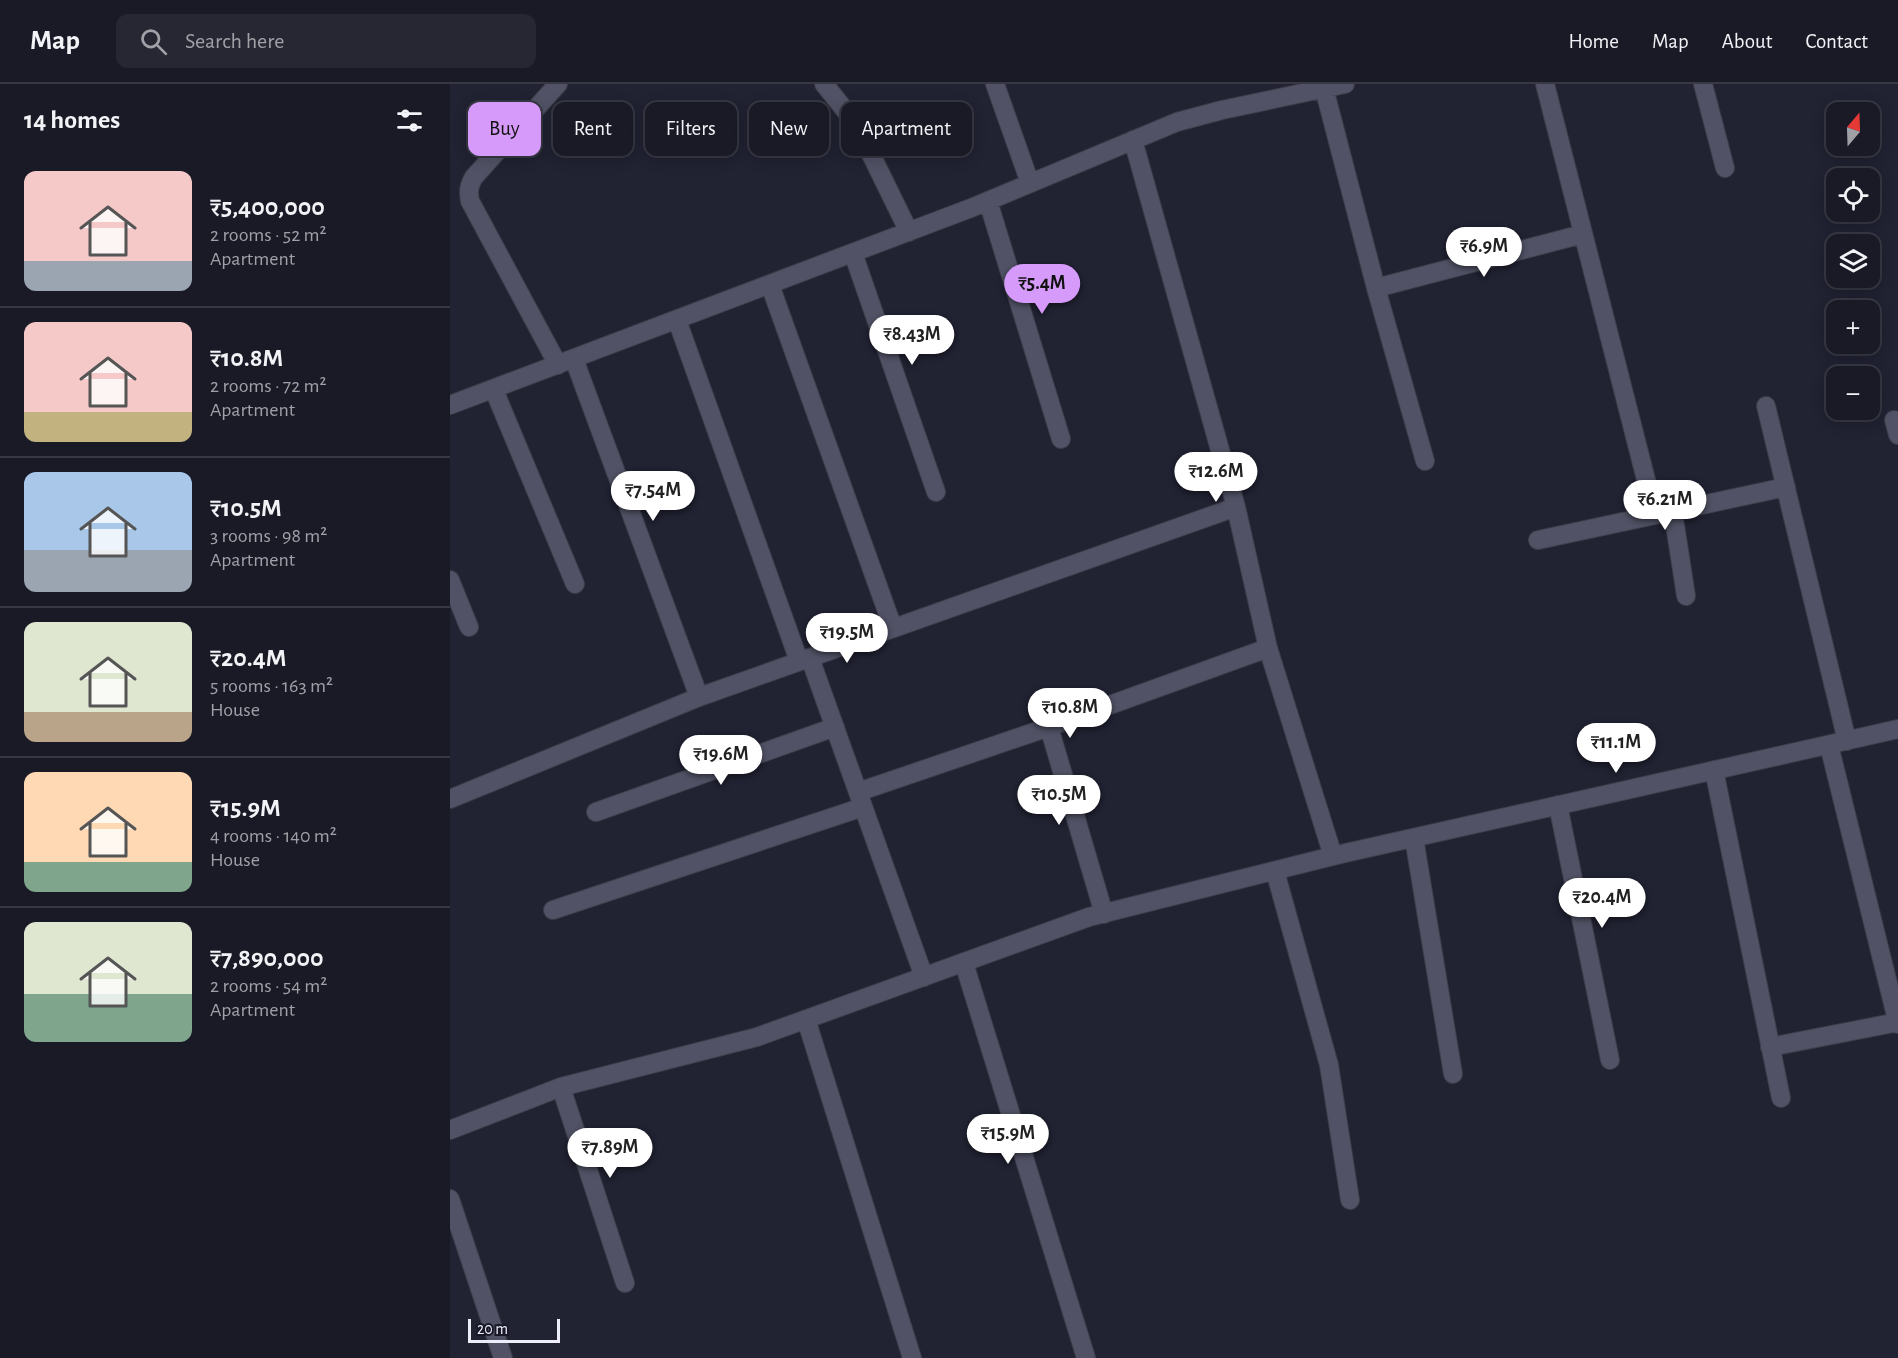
<!DOCTYPE html>
<meta charset="utf-8">
<style>
:root{--surface:#191a26;--page:#262732;--text:#f1f3f6;--muted:#9fa1a7;--line:#373843;--accent:#d69bfa}
body{margin:0;font-family:"Alegreya Sans",sans-serif;background:var(--page);color:var(--text);height:100vh;display:flex;flex-direction:column;font-size:22px;white-space:nowrap}
*{box-sizing:border-box;margin:0}
p{font-size:20px;color:var(--muted)}
.icon{flex:none;width:33px;height:33px;fill:none;stroke:currentColor;stroke-width:2;stroke-linecap:round;stroke-linejoin:round}
.map{position:relative;flex:1;overflow:hidden}
.drawer{display:flex;flex-direction:column;background:var(--surface);width:450px}
.drawer>*{flex:none}
.banner{position:absolute;left:18px;top:18px;width:570px;height:54px;display:flex;gap:12px}
.needle{width:39px;rotate:19deg}
.fabs{position:absolute;left:1376px;top:18px;display:grid;gap:12px}
.fabs a{display:grid;place-items:center;width:54px;height:54px;border-radius:12px;background:var(--surface);box-shadow:0 3px 15px #0003,0 0 0 2px var(--line);font-size:30px}
.scale{position:absolute;left:18px;bottom:15px;width:92px;box-sizing:border-box;padding-left:6px;border:3px solid #edeef9;border-top:0;font-size:16px;line-height:21px;white-space:nowrap;color:#edeef9;-webkit-text-stroke:4px #181828;paint-order:stroke}
.price{position:absolute;translate:-50% -51px;padding:0 14px;border-radius:21px;background:#fff;color:#222;font-size:20px;line-height:39px;filter:drop-shadow(0 2px 3px #0008)}
.price::after{content:'';position:absolute;left:50%;top:36px;width:18px;height:14px;margin-left:-9px;background:inherit;clip-path:polygon(0 0,100% 0,50% 100%)}
.price.active{background:var(--accent);color:#111}
ul{padding:0;list-style:none}
li{display:flex;align-items:center;gap:18px;height:150px;padding:0 24px}
li+li{border-top:2px solid var(--line)}
li span{display:grid;place-items:center;flex:none;width:168px;height:120px;border-radius:12px;color:#555}
li>.icon{margin-inline-start:auto}
span .icon{width:72px;height:72px;fill:#fffc;stroke-width:1}
li b{font-size:26px}
h2{display:flex;justify-content:space-between;align-items:center;height:72px;padding:0 24px;font-size:26px}
.chip{padding:0 21px;border-radius:12px;background:var(--surface);box-shadow:0 3px 15px #0003,0 0 0 2px var(--line);font-size:21px;line-height:54px}
.chip.active{background:var(--accent);color:#111}
header{display:flex;align-items:center;gap:36px;box-sizing:border-box;height:84px;padding:0 30px;background:var(--surface);border-bottom:2px solid var(--line)}
header strong{font-size:28px}
nav{display:flex;gap:33px;margin-inline-start:auto;font-size:21px}
.search{width:420px;height:54px;background:var(--page);display:flex;align-items:center;gap:15px;box-sizing:border-box;padding:0 21px;border-radius:12px;color:var(--muted);font-size:22px}
main{display:flex;flex:1;min-height:0}
.map>svg:first-child{display:block}
</style>
<header>
<strong>Map</strong>
<div class="search"><svg class="icon" aria-label="search" viewBox="0 0 24 24"><circle cx="10" cy="10" r="6"/><path d="M15 15l6 6"/></svg>Search here</div>
<nav><a>Home</a><a>Map</a><a>About</a><a>Contact</a></nav>
</header>
<main>
<section class="drawer">
<h2>14 homes<svg class="icon" aria-label="filters" viewBox="0 0 24 24"><path d="M4 7h16M4 17h16"/><circle cx="9" cy="7" r="2"/><circle cx="15" cy="17" r="2"/></svg></h2>
<ul>
<li><span style="background:linear-gradient(#f6c9c9 75%,#9aa5b1 0)"><svg class="icon" aria-label="home" viewBox="0 0 24 24"><path d="M3 11l9-7 9 7M6 9v11h12V9"/></svg></span><div><b>₹5,400,000</b><p>2 rooms · 52 m²</p><p>Apartment</p></div></li>
<li><span style="background:linear-gradient(#f6c9c9 75%,#c2b280 0)"><svg class="icon" aria-label="home" viewBox="0 0 24 24"><path d="M3 11l9-7 9 7M6 9v11h12V9"/></svg></span><div><b>₹10.8M</b><p>2 rooms · 72 m²</p><p>Apartment</p></div></li>
<li><span style="background:linear-gradient(#a9c7e8 65%,#9aa5b1 0)"><svg class="icon" aria-label="home" viewBox="0 0 24 24"><path d="M3 11l9-7 9 7M6 9v11h12V9"/></svg></span><div><b>₹10.5M</b><p>3 rooms · 98 m²</p><p>Apartment</p></div></li>
<li><span style="background:linear-gradient(#dfe7d0 75%,#b9a48a 0)"><svg class="icon" aria-label="home" viewBox="0 0 24 24"><path d="M3 11l9-7 9 7M6 9v11h12V9"/></svg></span><div><b>₹20.4M</b><p>5 rooms · 163 m²</p><p>House</p></div></li>
<li><span style="background:linear-gradient(#ffd9b3 75%,#7fa58c 0)"><svg class="icon" aria-label="home" viewBox="0 0 24 24"><path d="M3 11l9-7 9 7M6 9v11h12V9"/></svg></span><div><b>₹15.9M</b><p>4 rooms · 140 m²</p><p>House</p></div></li>
<li><span style="background:linear-gradient(#dfe7d0 60%,#7fa58c 0)"><svg class="icon" aria-label="home" viewBox="0 0 24 24"><path d="M3 11l9-7 9 7M6 9v11h12V9"/></svg></span><div><b>₹7,890,000</b><p>2 rooms · 54 m²</p><p>Apartment</p></div></li>
</ul>
</section>
<div class="map">
<svg width="1448" height="1274" viewBox="0 0 1448 1274">
<rect width="100%" height="100%" fill="#212232"/>
<g fill="none" stroke-linecap="round" stroke-linejoin="round">
<defs>
<path id="minor" d="M108,0L24,93C19,101 18,107 20,117L108,281
M374,0L399,31L414,56L459,148
M545,0L580,99
M1095,0L1205,431
M1253,0L1275,84
M874,4L926,204L975,377
M683,56L786,423L818,564L883,772
M538,117L611,355
M403,169L486,408
M320,201L443,544
M926,204L1133,150
M227,236L349,577
M124,275L249,613
M44,306L125,500
M0,321L521,124L727,38L772,26L895,0
M1316,322L1397,657
M1444,336L1448,351
M1223,428L1236,512
M1088,456L1336,403
M0,496L19,543
M360,574L474,893
M599,643L654,830
M1379,661L1448,940
M1264,686L1331,1014
M408,708L599,643L818,564
M0,715L249,613L786,423
M1108,721L1160,976
M146,728L385,643
M964,754L1003,990
M825,787L879,981L900,1116
M103,826L413,723
M514,879L636,1274
M356,935L462,1274
M1320,963L1448,938
M111,1003L175,1199
M0,1046L111,1003L307,953L639,833L891,770L1448,645
M0,1115L53,1274"/>
</defs>
<use href="#minor" stroke="#3d3d4a" stroke-width="20"/>
<use href="#minor" stroke="#515265" stroke-width="18"/>
</g>
</svg>
<div class="fabs">
<a><svg class="needle" viewBox="-14 -14 28 28"><path d="M0-13l5 13h-10z" fill="#e53935"/><path d="M0 13l5-13h-10z" fill="#9fa1a7"/></svg></a>
<a><svg class="icon" aria-label="locate" viewBox="0 0 24 24"><circle cx="12" cy="12" r="6"/><path d="M12 2v4M12 18v4M2 12h4M18 12h4"/></svg></a>
<a><svg class="icon" aria-label="layers" viewBox="0 0 24 24"><path d="M12 4l9 5-9 5-9-5zM3 14l9 5 9-5"/></svg></a>
<a>+</a>
<a>−</a>
</div>
<div class="scale">20 m</div>
<b class="price" style="left:1034px;top:194px">₹6.9M</b>
<b class="price active" style="left:592px;top:231px">₹5.4M</b>
<b class="price" style="left:462px;top:282px">₹8.43M</b>
<b class="price" style="left:766px;top:419px">₹12.6M</b>
<b class="price" style="left:203px;top:438px">₹7.54M</b>
<b class="price" style="left:1215px;top:447px">₹6.21M</b>
<b class="price" style="left:397px;top:580px">₹19.5M</b>
<b class="price" style="left:620px;top:655px">₹10.8M</b>
<b class="price" style="left:1166px;top:690px">₹11.1M</b>
<b class="price" style="left:271px;top:702px">₹19.6M</b>
<b class="price" style="left:609px;top:742px">₹10.5M</b>
<b class="price" style="left:1152px;top:845px">₹20.4M</b>
<b class="price" style="left:558px;top:1081px">₹15.9M</b>
<b class="price" style="left:160px;top:1095px">₹7.89M</b>
<div class="banner">
<a class="chip active">Buy</a>
<a class="chip">Rent</a>
<a class="chip">Filters</a>
<a class="chip">New</a>
<a class="chip">Apartment</a>
</div>
</div>
</main>
